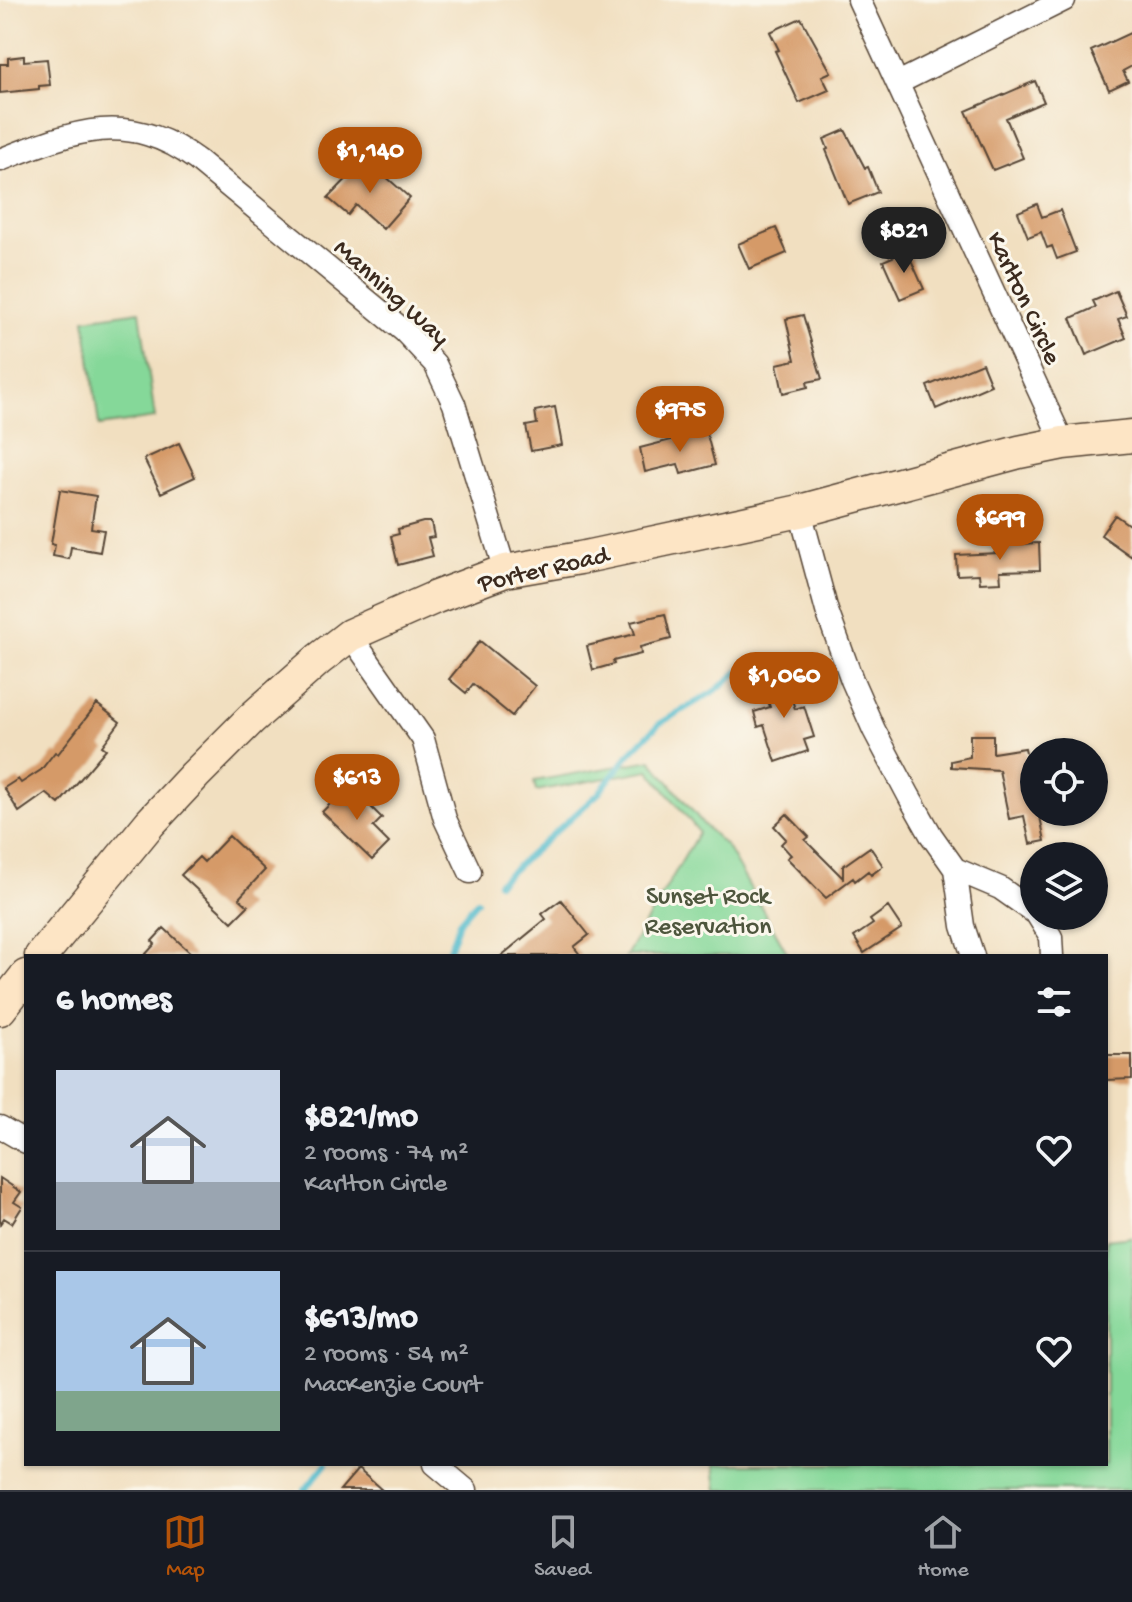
<!DOCTYPE html>
<meta charset="utf-8">
<style>
:root{--surface:#171b24;--page:#242831;--text:#f1f3f6;--muted:#9ea1a6;--line:#363941;--accent:#b45309}
body{margin:0;font-family:"Gochi Hand",sans-serif;background:var(--page);color:var(--text);height:100vh;display:flex;flex-direction:column;font-size:30px;white-space:nowrap}
*{box-sizing:border-box;margin:0}
p{font-size:26px;color:var(--muted)}
.icon{flex:none;width:44px;height:44px;fill:none;stroke:currentColor;stroke-width:2;stroke-linecap:round;stroke-linejoin:round}
.map{position:relative;flex:1;overflow:hidden}
.sheet{position:absolute;left:24px;top:954px;width:1084px;height:512px;display:flex;flex-direction:column;background:var(--surface);border-radius:0px;box-shadow:0 2px 6px #0004}
.sheet>*{flex:none}
.controls{position:absolute;left:1020px;top:738px;display:grid;gap:16px}
.controls a{display:grid;place-items:center;width:88px;height:88px;border-radius:50%;background:var(--surface);box-shadow:0 2px 6px #0004;font-size:40px}
.price{position:absolute;translate:-50% -68px;padding:0 18px;border-radius:28px;background:var(--accent);color:#fff;font-size:26px;line-height:52px;filter:drop-shadow(0 2px 4px #0008)}
.price::after{content:'';position:absolute;left:50%;top:48px;width:24px;height:18px;margin-left:-12px;background:inherit;clip-path:polygon(0 0,100% 0,50% 100%)}
.price.on{background:#222;color:#fff}
ul{padding:0;list-style:none}
li{display:flex;align-items:center;gap:24px;height:200px;padding:0 32px}
li+li{border-top:2px solid var(--line)}
li span{display:grid;place-items:center;flex:none;width:224px;height:160px;border-radius:0px;color:#555}
li>.icon{margin-inline-start:auto}
span .icon{width:96px;height:96px;fill:#fffc;stroke-width:1}
li b{font-size:34px}
h2{display:flex;justify-content:space-between;align-items:center;height:96px;padding:0 32px;font-size:34px}
.dock{display:flex;justify-content:space-around;align-items:center;height:112px;border-top:2px solid var(--line);background:var(--surface);font-size:22px;color:var(--muted)}
.dock a{display:grid;justify-items:center;gap:4px}
.dock .on{color:var(--accent)}
.map>svg:first-child{display:block}
</style>
<div class="map">
<svg width="1132" height="1490" viewBox="0 0 1132 1490">
<rect width="100%" height="100%" fill="#fbf7ec"/>
<filter id="ink" filterUnits="userSpaceOnUse"><feTurbulence type="fractalNoise" baseFrequency=".0125" numOctaves="2"/><feDisplacementMap in="SourceGraphic" scale="16" xChannelSelector="R" yChannelSelector="G"/><feConvolveMatrix kernelMatrix="1 2 1 2 8 2 1 2 1" color-interpolation-filters="sRGB"/></filter>
<filter id="wash" filterUnits="userSpaceOnUse"><feTurbulence type="fractalNoise" baseFrequency=".006" numOctaves="4" result="noise"/><feDisplacementMap in="SourceGraphic" scale="32" xChannelSelector="R" yChannelSelector="G"/><feGaussianBlur stdDeviation="1.8" result="paint"/><feColorMatrix in="noise" values="0 0 0 0 0 0 0 0 0 0 0 0 0 0 0 0 0 1.4 0 .05"/><feComposite in="paint" operator="in"/></filter>
<g filter="url(#wash)">
<rect width="100%" height="100%" fill="#f1dfc0"/>
<path fill="#85d899" stroke="#60815c" stroke-width="2" d="M140,311L155,418L99,426L85,319Z
M651,760L704,825L727,847L789,956H626L699,832L649,770L536,791L534,781Z
M1132,1237V1490H717L714,1464H1106V1240Z"/>
<g fill="none" stroke-linecap="round" stroke-linejoin="round">
<path stroke="#4eb9cb" stroke-width="6" d="M498,883L598,794L631,752L659,724L715,691L738,672
M447,956L459,922L477,901
M305,1490L326,1464"/>
</g>
<g id="blocks">
<path fill="#d59a67" d="M801,18L831,72L822,76L829,90L799,103L775,51L779,50L770,32Z
M1132,32V66L1123,71L1128,81L1109,90L1091,51Z
M24,56V61L47,59L50,85L39,86V89L0,93V64H8V58Z
M1035,81L1044,102L1006,118L1023,158L993,170L966,111Z
M845,130L865,168L868,167L878,192L848,204L826,150L828,149L824,139Z
M366,159L410,198L383,229L356,205L348,215L328,198Z
M1037,204L1042,217L1060,210L1076,252L1057,259L1052,246L1047,248L1041,232L1028,237L1018,212Z
M776,228L787,253L749,269L738,244Z
M907,251L924,289L900,299L883,261Z
M1116,291L1127,316L1118,319L1126,338L1086,355L1071,318L1096,307L1093,301Z
M803,315L822,379L807,382L808,387L783,393L777,364L795,360L786,319Z
M982,363L991,385L936,409L927,386Z
M555,407L562,445L531,451L526,426L537,424L535,411Z
M706,431L715,465L681,474L678,464L645,472L640,448Z
M179,443L195,477L161,493L144,459Z
M60,490L96,496L91,528L104,530L100,552L71,547L69,559L53,556L55,545L51,544Z
M1115,515L1132,527V557L1101,535Z
M423,522H431L434,537L428,538L433,556L398,565L391,536L399,534L398,529Z
M1039,543L1040,570L1000,571L1001,582L980,583L979,574L957,575L956,555L999,553V545Z
M665,614L671,639L640,647L641,654L613,661L614,664L593,670L587,646L635,634L631,622Z
M480,641L535,686L512,716L473,684L466,693L449,679Z
M783,672L795,709L804,706L814,737L804,740L808,751L776,762L764,725L758,727L754,712L770,707L761,679Z
M97,704L120,722L102,746L106,749L59,804L46,793L19,812L4,788L18,779L21,783L41,770L55,752L58,754Z
M970,735H993V753L1025,748L1030,771L1034,770V812H1039L1045,841L1030,844L1024,816L1009,819L999,770L951,767V761L970,757Z
M349,785L382,818L373,827L389,843L372,860L322,812Z
M787,814L809,837L805,840L843,878V866L870,847L883,866L871,875L868,871L855,881L853,878L826,898L787,858L791,855L781,844L786,839L774,826Z
M229,836L265,870L239,898L248,906L232,922L181,875L199,857L204,862Z
M561,900L589,935L574,947L581,956H501L546,919L542,914Z
M888,907L902,928L864,953L854,937L873,924L870,920Z
M164,928L194,956H144L155,944L152,941Z
M1106,1055H1132V1079L1106,1080Z
M0,1178L21,1192L14,1202L22,1207L12,1223L4,1218L0,1224Z
M358,1469L382,1490H340Z"/>
</g>
</g>
<g filter="url(#ink)">
<use href="#blocks" fill-opacity="0" stroke="#564536" stroke-width="2"/>
<g fill="none" stroke-linecap="round" stroke-linejoin="round">
<defs>
<path id="street" d="M859,0L1063,443
M898,83L1064,0
M0,160C71,132 128,108 197,160L404,331L435,364L454,404L505,571
M800,511L827,611L852,680L874,730L909,796L931,835L955,869L963,926L973,956
M350,635L423,739L445,819L470,872
M955,869L1000,888L1034,912
M1038,916L1051,937L1052,956
M0,1127L26,1142
M435,1464L466,1490"/>
<path id="secondary" d="M41,956L150,823L195,775L251,719L319,659L350,635L436,597L505,571L580,558L800,511L1019,452L1063,443L1132,436
M0,1009L26,976"/>
</defs>
<use href="#street" stroke="#564536" stroke-width="25"/>
<use href="#secondary" stroke="#564536" stroke-width="35"/>
<use href="#street" stroke="#fff" stroke-width="22"/>
<use href="#secondary" stroke="#fde5c5" stroke-width="32"/>
</g>
</g>
<g text-anchor="middle" stroke-width="6" stroke-linejoin="round" paint-order="stroke">
<g font-size="26" fill="#3b2a1e" stroke="#fbf7ec">
<text transform="translate(393 291) rotate(42)" y="9">Manning Way</text>
<text transform="translate(1026 297) rotate(65)" y="9">Karlton Circle</text>
<text transform="translate(543 567) rotate(-13)" y="9">Porter Road</text>
</g>
<g font-size="26" fill="#4e563d" stroke="#fbf7ec">
<text x="708" y="903">Sunset Rock<tspan x="708" dy="30">Reservation</tspan></text>
</g>
</g>
</svg>
<div class="controls">
<a><svg class="icon" aria-label="locate" viewBox="0 0 24 24"><circle cx="12" cy="12" r="6"/><path d="M12 2v4M12 18v4M2 12h4M18 12h4"/></svg></a>
<a><svg class="icon" aria-label="layers" viewBox="0 0 24 24"><path d="M12 4l9 5-9 5-9-5zM3 14l9 5 9-5"/></svg></a>
</div>
<b class="price" style="left:370px;top:195px">$1,140</b>
<b class="price on" style="left:904px;top:275px">$821</b>
<b class="price" style="left:680px;top:454px">$975</b>
<b class="price" style="left:1000px;top:562px">$699</b>
<b class="price" style="left:784px;top:720px">$1,060</b>
<b class="price" style="left:357px;top:822px">$613</b>
<section class="sheet">
<h2>6 homes<svg class="icon" aria-label="filters" viewBox="0 0 24 24"><path d="M4 7h16M4 17h16"/><circle cx="9" cy="7" r="2"/><circle cx="15" cy="17" r="2"/></svg></h2>
<ul>
<li><span style="background:linear-gradient(#c9d6e8 70%,#9aa5b1 0)"><svg class="icon" aria-label="home" viewBox="0 0 24 24"><path d="M3 11l9-7 9 7M6 9v11h12V9"/></svg></span><div><b>$821/mo</b><p>2 rooms · 74 m²</p><p>Karlton Circle</p></div><svg class="icon" aria-label="heart" viewBox="0 0 24 24"><path d="M12 20l-8-8c-3-5 5-10 8-4 3-6 11-1 8 4z"/></svg></li>
<li><span style="background:linear-gradient(#a9c7e8 75%,#7fa58c 0)"><svg class="icon" aria-label="home" viewBox="0 0 24 24"><path d="M3 11l9-7 9 7M6 9v11h12V9"/></svg></span><div><b>$613/mo</b><p>2 rooms · 54 m²</p><p>MacKenzie Court</p></div><svg class="icon" aria-label="heart" viewBox="0 0 24 24"><path d="M12 20l-8-8c-3-5 5-10 8-4 3-6 11-1 8 4z"/></svg></li>
</ul>
</section>
</div>
<nav class="dock">
<a class="on"><svg class="icon" aria-label="map" viewBox="0 0 24 24"><path d="M3 6l6-2 6 2 6-2v14l-6 2-6-2-6 2zM9 4v14M15 6v14"/></svg>Map</a>
<a><svg class="icon" aria-label="saved" viewBox="0 0 24 24"><path d="M7 4h10v16l-5-4-5 4z"/></svg>Saved</a>
<a><svg class="icon" aria-label="home" viewBox="0 0 24 24"><path d="M3 11l9-7 9 7M6 9v11h12V9"/></svg>Home</a>
</nav>
